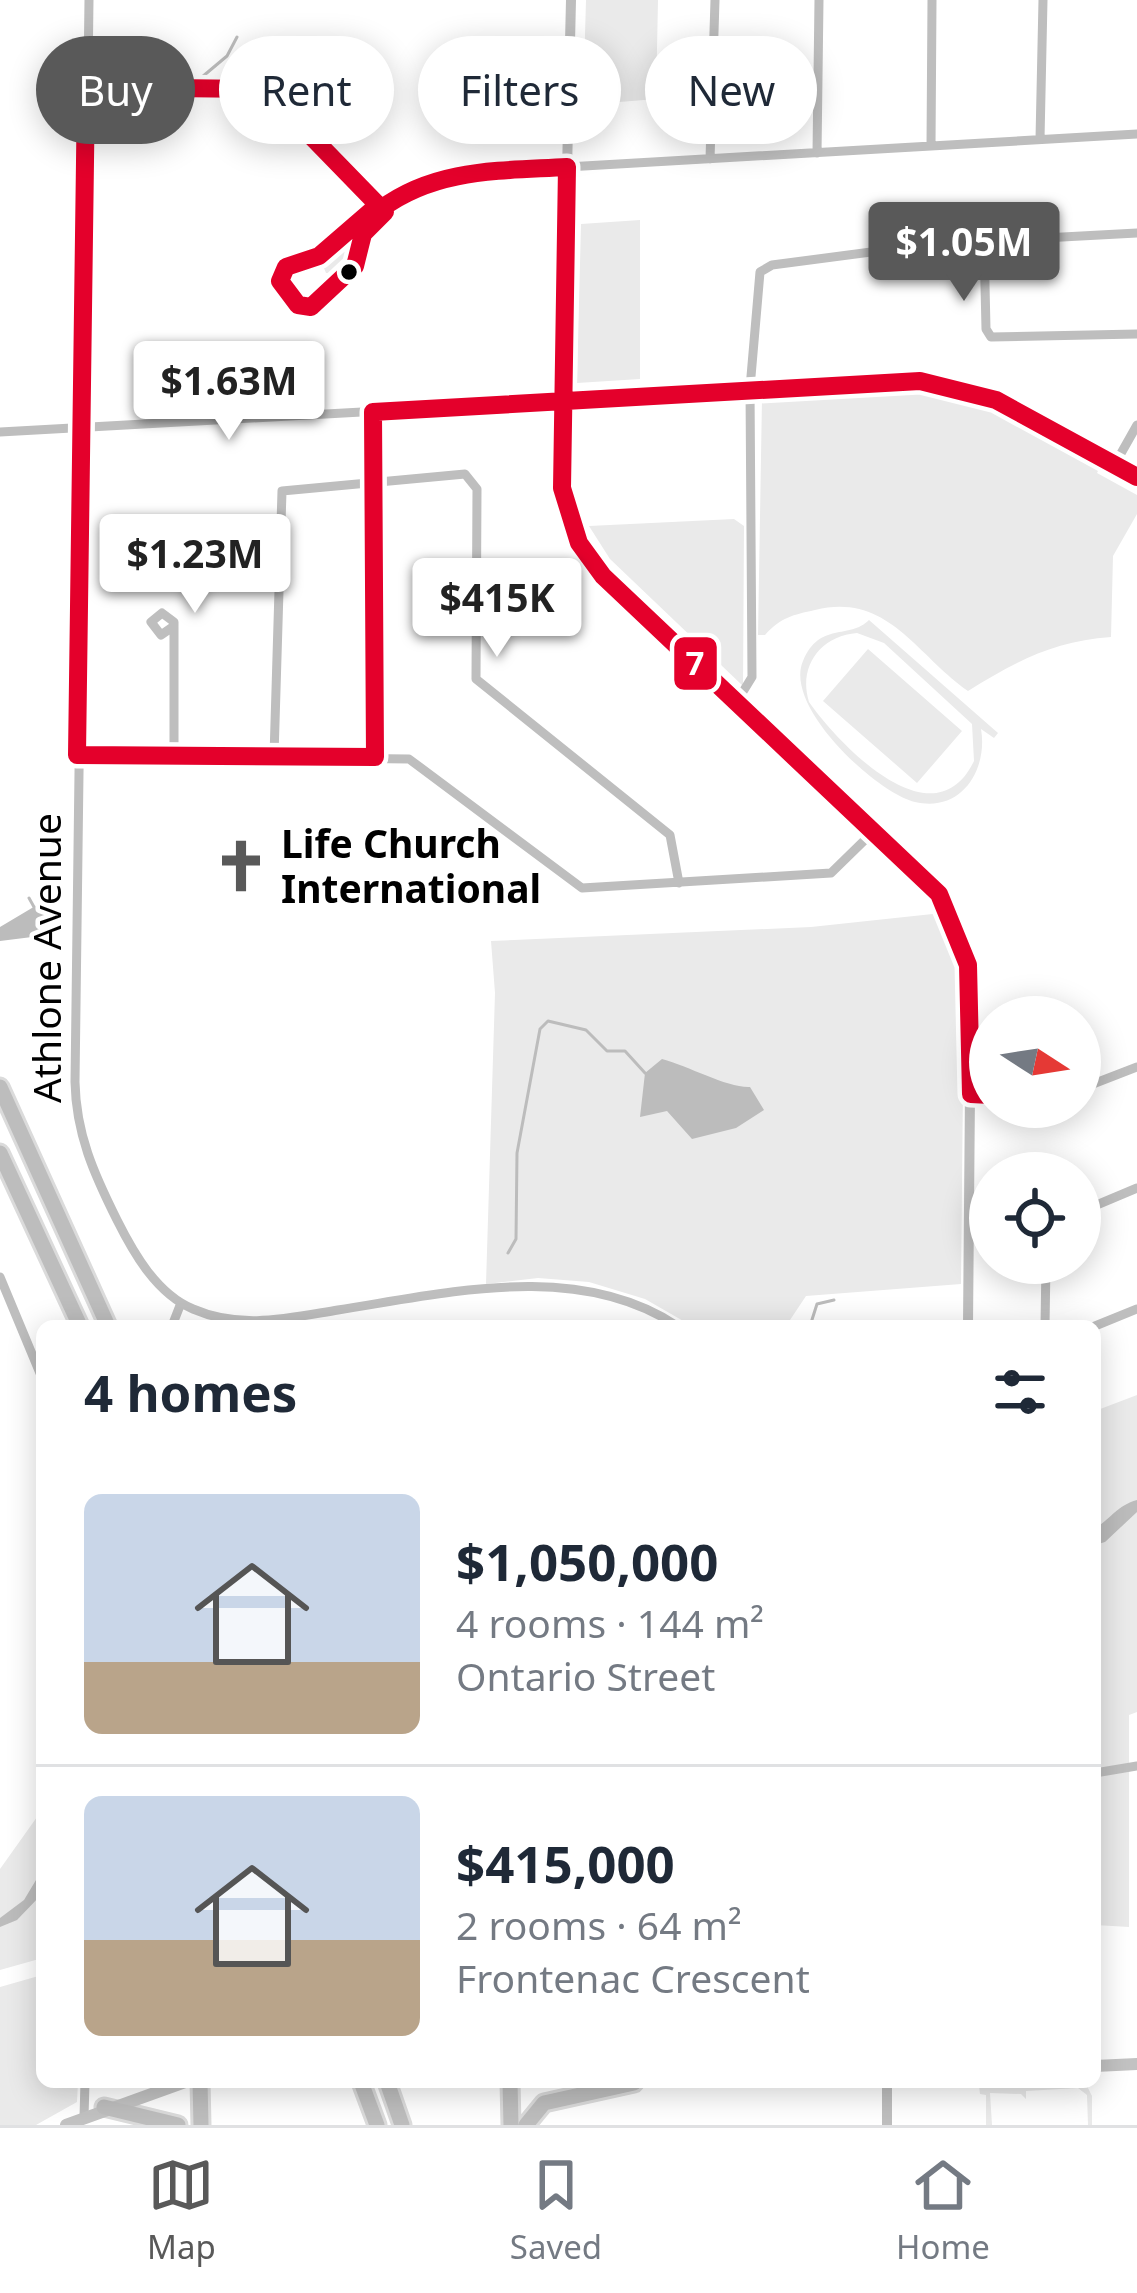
<!DOCTYPE html>
<meta charset="utf-8">
<style>
:root{--surface:#fff;--page:#f2f2f3;--text:#1f2937;--muted:#747a83;--line:#e0e1e3;--accent:#595959}
body{margin:0;font-family:"Noto Sans",sans-serif;background:var(--page);color:var(--text);height:100vh;display:flex;flex-direction:column;font-size:45px;white-space:nowrap}
*{box-sizing:border-box;margin:0}
p{font-size:39px;color:var(--muted)}
.icon{flex:none;width:66px;height:66px;fill:none;stroke:currentColor;stroke-width:2;stroke-linecap:round;stroke-linejoin:round}
.map{position:relative;flex:1;overflow:hidden}
.details{position:absolute;left:36px;top:1320px;width:1065px;height:768px;display:flex;flex-direction:column;background:var(--surface);border-radius:18px;box-shadow:0 6px 30px #0003}
.details>*{flex:none}
.guide{position:absolute;left:36px;top:36px;width:1065px;height:108px;display:flex;gap:24px}
.needle{width:78px;rotate:102deg}
.fabs{position:absolute;left:969px;top:996px;display:grid;gap:24px}
.fabs a{display:grid;place-items:center;width:132px;height:132px;border-radius:50%;background:var(--surface);box-shadow:0 6px 30px #0003;font-size:60px}
.price{position:absolute;translate:-50% -102px;padding:0 27px;border-radius:12px;background:#fff;color:#222;font-size:39px;line-height:78px;filter:drop-shadow(0 3px 6px #0008)}
.price::after{content:'';position:absolute;left:50%;top:72px;width:36px;height:27px;margin-left:-18px;background:inherit;clip-path:polygon(0 0,100% 0,50% 100%)}
.price.current{background:var(--accent);color:#fff}
ul{padding:0;list-style:none}
li{display:flex;align-items:center;gap:36px;height:300px;padding:0 48px}
li+li{border-top:3px solid var(--line)}
li span{display:grid;place-items:center;flex:none;width:336px;height:240px;border-radius:18px;color:#555}
li>.icon{margin-inline-start:auto}
span .icon{width:144px;height:144px;fill:#fffc;stroke-width:1}
li b{font-size:51px}
h2{display:flex;justify-content:space-between;align-items:center;height:144px;padding:0 48px;font-size:51px}
.pill{padding:0 42px;border-radius:54px;background:var(--surface);box-shadow:0 6px 30px #0003;font-size:42px;line-height:108px}
.pill.current{background:var(--accent);color:#fff}
.tabs{display:flex;justify-content:space-around;align-items:center;height:168px;border-top:3px solid var(--line);background:var(--surface);font-size:33px;color:var(--muted)}
.tabs a{display:grid;justify-items:center;gap:6px}
.tabs .current{color:var(--accent)}
.map>svg:first-child{display:block}
</style>
<div class="map">
<svg width="1137" height="2125" viewBox="0 0 1137 2125">
<rect width="100%" height="100%" fill="#fff"/>
<path fill="#eaeaea" fill-rule="evenodd" d="M586,0H658L656,99L583,105Z
M640,220V379L577,383L581,224Z
M345,244L355,250L354,260L338,274L326,273L321,261Z
M914,388C984,389 1042,433 1101,465L1097,473L1137,495V514L1113,556L1111,637C1054,641 1016,661 968,691C916,655 888,592 815,610C793,615 781,617 765,635H758L762,398Z
M734,519L744,526L743,686L610,559L589,526Z
M869,620L998,733L994,738L981,729C988,769 962,813 915,802C877,793 783,707 803,661C820,621 849,640 869,620ZM857,633L884,643L972,724L974,761C934,844 840,746 809,702C798,667 820,636 857,633Z
M868,649L962,731L917,783L823,701Z
M942,913L958,947L964,986L961,1284L806,1296L786,1326H692L645,1299L589,1282L538,1278L486,1284L495,993L491,941L811,927Z
M1137,1395V1712L1129,1715V1927L1095,1925V1411Z
M39,1722V1959L0,1970V1869L37,1817Z
M42,1975V2082H78L77,2102L36,2125H0V1987Z
M1085,2082L1092,2096V2125H1088L1087,2095L1078,2088L1026,2091V2099L1021,2094L990,2093L992,2125H986V2095L980,2094L979,2086Z"/>
<path fill="#bcbcbc" d="M42,902L50,906L48,935L0,941V927Z
M662,1059C689,1066 727,1088 750,1087L764,1110L736,1128L692,1139L667,1111L640,1117L645,1073Z
M1137,1500V1512L1105,1542L1095,1545V1528C1110,1520 1116,1506 1137,1500Z
M42,1870V1894L17,1920L0,1927V1918L24,1900Z"/>
<g fill="none" stroke-linecap="round" stroke-linejoin="round">
<path stroke="#bcbcbc" stroke-width="3" d="M202,77L227,56L237,37
M29,898L34,907
M46,937L51,944
M508,1253L516,1239L517,1153L540,1029L548,1021L586,1030L607,1051H625L645,1073
M810,1326L817,1304L834,1300"/>
<defs>
<path id="motorway" d="M0,1087L108,1326
M0,1153L80,1326
M200,2082L201,2125
M361,2082L377,2125
M387,2082L402,2125
M510,2082L511,2125
M104,2107L178,2125
M526,2125L544,2103L634,2083"/>
</defs>
<use href="#motorway" stroke="#dbdbdb" stroke-width="21"/>
<path stroke="#bebebe" stroke-width="9" d="M89,0L75,1082C76,1134 94,1174 117,1220C134,1254 157,1294 193,1309C241,1330 289,1318 338,1310C447,1293 578,1260 677,1326
M1040,139L1043,0
M931,146L932,0
M817,153L819,0
M710,159L715,0
M567,167L1137,134
M984,241L986,329L991,337L1137,334
M373,412L375,757
M0,432L920,381L996,400L1137,477
M1115,464L1137,425
M736,703L752,677L750,388L760,272L772,265L932,244L1137,233
M77,755L409,759L582,888L831,873L874,831
M174,756V622L162,613L151,622L161,635L174,626
M274,756L282,491L465,474L477,489L476,679L670,835L679,883
M1080,1089L1137,1067
M971,1094L990,1095
M1080,1212L1137,1188
M0,1277L42,1378
M172,1326L181,1303
M1045,1326L1046,1263
M1095,1326L1137,1309
M1095,1773L1137,1766
M84,2117L85,2082"/>
<path stroke="#bebebe" stroke-width="10" d="M571,0L560,468C563,510 576,543 603,576L926,879L957,923L971,974L968,1326
M887,2082V2125"/>
<path stroke="#c2c2c2" stroke-width="12" d="M1095,2066L1137,2064
M628,2082H757
M66,2125L185,2082"/>
<use href="#motorway" stroke="#bdbdbd" stroke-width="15"/>
<defs>
<path id="bus-1" d="M381,209C436,168 501,171 567,167L562,488L579,543L603,576L939,894L968,965L971,1094L990,1095
M385,212L363,234L355,266L311,307L298,305L280,281L286,267L319,256L378,205L272,96L256,89L86,87L77,755L375,757L373,412L920,381L996,400L1137,477"/>
</defs>
<use href="#bus-1" stroke="#fff" stroke-width="27"/>
<use href="#bus-1" stroke="#e4002b" stroke-width="18"/>
</g>
<defs>
<symbol id="church-bare" viewBox="-9 -9 18 18"><path d="M-1.2-6h2.4v3.5h3.3v2.4h-3.3V6h-2.4V-.1h-3.3v-2.4h3.3Z" fill="#595959" stroke="#fff" stroke-width="2.5" paint-order="stroke"/></symbol>
</defs>
<g fill-rule="evenodd">
<use href="#church-bare" x="203" y="828" width="76" height="76"/>
</g>
<circle fill="#000" stroke="#fff" stroke-width="4.5" cx="349" cy="272" r="10"/>
<g text-anchor="middle" stroke-width="9" stroke-linejoin="round" paint-order="stroke">
<g font-size="39" font-weight="bold" fill="#000" stroke="#fff" text-anchor="start">
<text x="281" y="858">Life Church<tspan x="281" dy="45">International</tspan></text>
</g>
<g font-size="39" fill="#000" stroke="#fff">
<text transform="translate(47 958) rotate(-90)" y="14">Athlone Avenue</text>
</g>
</g>
<rect stroke="#fff" stroke-width="4.5" x="672" y="635" width="47" height="57" rx="12" fill="#e4002b"/>
<g font-size="33" text-anchor="middle" font-weight="bold" fill="#fff">
<text x="695" y="675">7</text>
</g>
</svg>
<div class="fabs">
<a><svg class="needle" viewBox="-14 -14 28 28"><path d="M0-13l5 13h-10z" fill="#e53935"/><path d="M0 13l5-13h-10z" fill="#747a83"/></svg></a>
<a><svg class="icon" aria-label="locate" viewBox="0 0 24 24"><circle cx="12" cy="12" r="6"/><path d="M12 2v4M12 18v4M2 12h4M18 12h4"/></svg></a>
</div>
<b class="price current" style="left:964px;top:304px">$1.05M</b>
<b class="price" style="left:229px;top:443px">$1.63M</b>
<b class="price" style="left:195px;top:616px">$1.23M</b>
<b class="price" style="left:497px;top:660px">$415K</b>
<div class="guide">
<a class="pill current">Buy</a>
<a class="pill">Rent</a>
<a class="pill">Filters</a>
<a class="pill">New</a>
</div>
<section class="details">
<h2>4 homes<svg class="icon" aria-label="filters" viewBox="0 0 24 24"><path d="M4 7h16M4 17h16"/><circle cx="9" cy="7" r="2"/><circle cx="15" cy="17" r="2"/></svg></h2>
<ul>
<li><span style="background:linear-gradient(#c9d6e8 70%,#b9a48a 0)"><svg class="icon" aria-label="home" viewBox="0 0 24 24"><path d="M3 11l9-7 9 7M6 9v11h12V9"/></svg></span><div><b>$1,050,000</b><p>4 rooms · 144 m²</p><p>Ontario Street</p></div></li>
<li><span style="background:linear-gradient(#c9d6e8 60%,#b9a48a 0)"><svg class="icon" aria-label="home" viewBox="0 0 24 24"><path d="M3 11l9-7 9 7M6 9v11h12V9"/></svg></span><div><b>$415,000</b><p>2 rooms · 64 m²</p><p>Frontenac Crescent</p></div></li>
</ul>
</section>
</div>
<nav class="tabs">
<a class="current"><svg class="icon" aria-label="map" viewBox="0 0 24 24"><path d="M3 6l6-2 6 2 6-2v14l-6 2-6-2-6 2zM9 4v14M15 6v14"/></svg>Map</a>
<a><svg class="icon" aria-label="saved" viewBox="0 0 24 24"><path d="M7 4h10v16l-5-4-5 4z"/></svg>Saved</a>
<a><svg class="icon" aria-label="home" viewBox="0 0 24 24"><path d="M3 11l9-7 9 7M6 9v11h12V9"/></svg>Home</a>
</nav>
